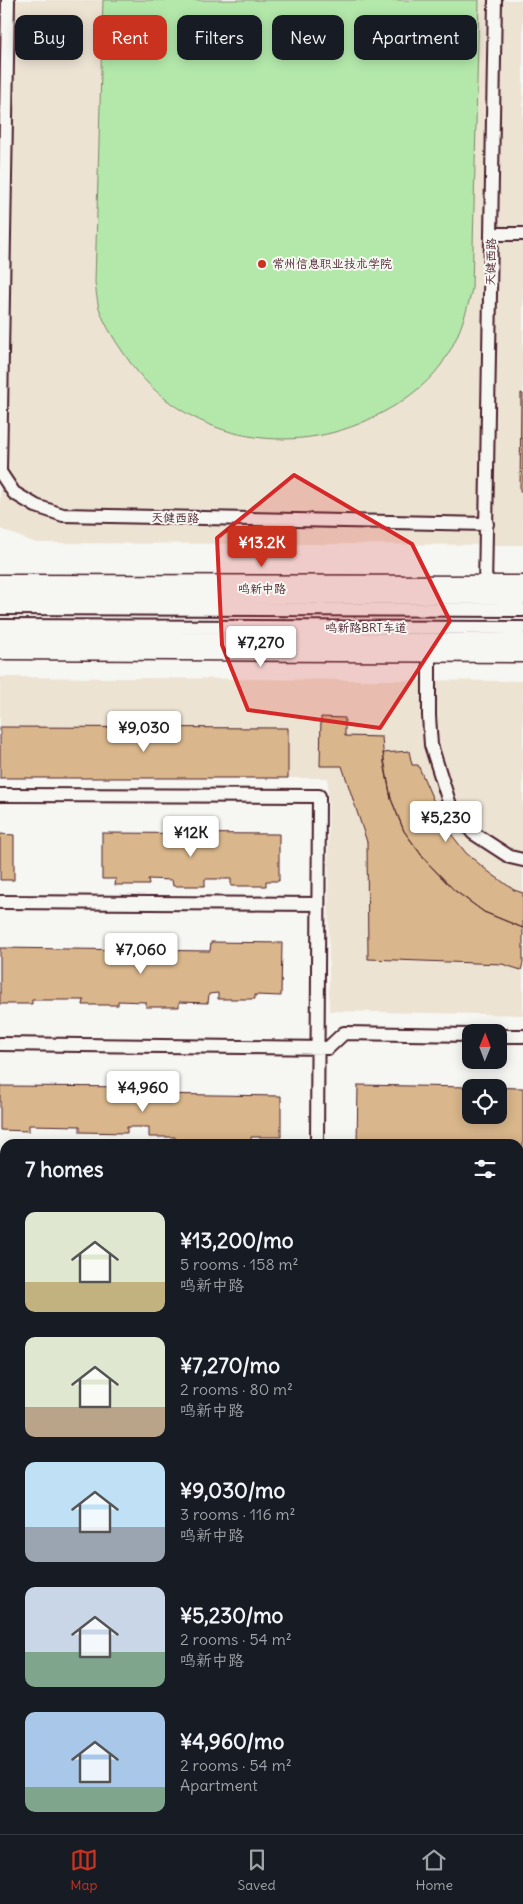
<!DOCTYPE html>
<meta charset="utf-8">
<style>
:root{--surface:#171b24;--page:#242831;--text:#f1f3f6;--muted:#9ea1a6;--line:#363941;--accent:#c8321e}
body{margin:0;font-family:Delius,"LXGW WenKai TC",sans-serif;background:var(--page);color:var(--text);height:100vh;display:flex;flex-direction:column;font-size:19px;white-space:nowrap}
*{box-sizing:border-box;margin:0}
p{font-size:16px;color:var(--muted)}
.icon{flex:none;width:28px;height:28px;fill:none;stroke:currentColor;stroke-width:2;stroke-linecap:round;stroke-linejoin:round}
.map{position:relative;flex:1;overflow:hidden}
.side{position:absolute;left:0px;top:1139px;width:524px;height:696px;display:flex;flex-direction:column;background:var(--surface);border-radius:15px 15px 0 0;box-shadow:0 2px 12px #0003}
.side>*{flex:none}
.top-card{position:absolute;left:15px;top:15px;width:494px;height:45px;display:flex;gap:10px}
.needle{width:32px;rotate:1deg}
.controls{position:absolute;left:462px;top:1024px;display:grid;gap:10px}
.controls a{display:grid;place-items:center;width:45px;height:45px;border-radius:10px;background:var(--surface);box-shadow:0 2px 12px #0003;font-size:25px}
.price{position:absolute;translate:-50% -42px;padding:0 11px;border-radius:5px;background:#fff;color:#222;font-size:16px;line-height:32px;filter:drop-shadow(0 1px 2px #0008)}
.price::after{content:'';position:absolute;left:50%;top:30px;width:15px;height:11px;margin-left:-8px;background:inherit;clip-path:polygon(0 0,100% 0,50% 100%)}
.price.selected{background:var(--accent);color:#fff}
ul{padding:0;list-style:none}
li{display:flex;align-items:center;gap:15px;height:125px;padding:0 25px}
li span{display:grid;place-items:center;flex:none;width:140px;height:100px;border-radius:10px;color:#555}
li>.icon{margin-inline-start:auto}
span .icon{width:60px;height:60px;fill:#fffc;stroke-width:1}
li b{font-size:21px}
h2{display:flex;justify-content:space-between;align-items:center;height:60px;padding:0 25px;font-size:21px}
.tag{padding:0 18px;border-radius:10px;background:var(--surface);box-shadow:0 2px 12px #0003;font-size:18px;line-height:45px}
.tag.selected{background:var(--accent);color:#fff}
.menu{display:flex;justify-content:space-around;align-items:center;height:70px;border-top:1px solid var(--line);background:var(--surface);font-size:14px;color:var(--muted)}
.menu a{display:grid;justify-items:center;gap:2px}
.menu .selected{color:var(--accent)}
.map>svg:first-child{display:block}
</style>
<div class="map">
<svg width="523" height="1834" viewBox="0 0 523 1834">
<rect width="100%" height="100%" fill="#f6f6f2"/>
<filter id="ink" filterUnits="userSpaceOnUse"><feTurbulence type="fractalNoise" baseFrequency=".02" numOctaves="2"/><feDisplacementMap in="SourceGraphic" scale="10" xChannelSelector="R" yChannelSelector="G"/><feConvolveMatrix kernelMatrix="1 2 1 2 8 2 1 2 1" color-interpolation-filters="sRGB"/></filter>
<g filter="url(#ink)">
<path fill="#ede3d3" d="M0,0H523V545L36,543L0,529Z
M0,677L523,681V1015L329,1011L328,778H0Z"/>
<path fill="#b3e8aa" stroke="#7e846a" d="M103,0H479L472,289C466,316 457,342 441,365C425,387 400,404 376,416C289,461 183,439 127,358C116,342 105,326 99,308C97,300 96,291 95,282Z"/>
<path fill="#d9b68b" stroke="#4a1f2b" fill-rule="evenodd" d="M521,393L523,394V492H520Z
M321,717L345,718V736L382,737L384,763L391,799L404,831L425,860L454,890L484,912L523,928V963L521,970L502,964L368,959L367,842L342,766H320Z
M0,727L288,728V778H0Z
M409,751L412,765H418L444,825L466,853L489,872L514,890L523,893V928L484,912L454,890L425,860L404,831L391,799L383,753Z
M102,833L279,834V881H266V886H231V879H205V886H173L172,880L148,879L149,885H115L116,879H102Z
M0,834L14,835V880H0Z
M211,942L282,943L281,996L255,995V999H218V993L209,994L208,1003L179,1002V1007H146V1002L118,1001V1005H83L84,1000H32V1004H0V948L210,951Z
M358,1085L523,1088V1151H519V1144H357ZM471,1088H499V1115H471Z
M0,1086L149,1087V1094L281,1096V1137H251V1143L175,1142V1137H149V1127H127V1133L80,1132V1126L29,1125V1131L0,1130Z
M0,1200H5V1246H0Z
M0,1315H5V1361H0Z
M0,1434H5V1489H0Z
M0,1640H5V1685L0,1684Z
M0,1760H5V1806H0Z"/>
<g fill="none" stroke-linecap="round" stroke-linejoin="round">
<defs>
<path id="lane" d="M491,234H523
M0,471L8,0
M0,472L14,493L36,506L63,515L487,524
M485,589L495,0
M0,608L523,610
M0,626L523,628
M429,647V716L431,745L450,805L473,833L510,857L523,860
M0,795L319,796L317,1144
M0,902L318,904
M499,1036H523
M0,1044L328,1048L344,1033L471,1035
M519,1159H523
M0,1163H5
M0,1272H5
M0,1392H5
M0,1521H5
M0,1608H5
M0,1718H5
M0,1830L292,1834
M314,1834V1830
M342,1834V1830"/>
<path id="secondary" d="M0,589L523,590
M0,645L523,648"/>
</defs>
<use href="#lane" stroke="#4a1f2b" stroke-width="16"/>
<use href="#secondary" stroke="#4a1f2b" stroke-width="31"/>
<use href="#lane" stroke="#f6f6f2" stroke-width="12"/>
<use href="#secondary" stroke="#f6f6f2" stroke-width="28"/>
</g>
</g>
<path fill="#d62828" fill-opacity="0.2" stroke="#d62828" stroke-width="4" stroke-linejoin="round" d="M294,475L412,544L450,621L380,728L248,710L222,645L217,538Z"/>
<circle fill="#c8321e" stroke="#f6f6f2" stroke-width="2" cx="262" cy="264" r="5"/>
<g text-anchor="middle" stroke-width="4" stroke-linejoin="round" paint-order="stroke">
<g font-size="12" fill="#4a1f2b" stroke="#f6f6f2">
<text transform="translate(491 262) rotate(-89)" y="4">天健西路</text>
<text transform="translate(175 518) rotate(1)" y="4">天健西路</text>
<text x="262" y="593">鸣新中路</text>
<text x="366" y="632">鸣新路BRT车道</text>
</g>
<g font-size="12" fill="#4a1f2b" stroke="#f6f6f2" text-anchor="start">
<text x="272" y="268">常州信息职业技术学院</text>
</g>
</g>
</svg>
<div class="controls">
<a><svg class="needle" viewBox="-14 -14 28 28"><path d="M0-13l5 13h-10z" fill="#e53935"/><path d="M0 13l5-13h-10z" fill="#9ea1a6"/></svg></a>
<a><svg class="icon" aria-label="locate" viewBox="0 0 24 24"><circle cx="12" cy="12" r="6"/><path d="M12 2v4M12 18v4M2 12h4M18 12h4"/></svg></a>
</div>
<b class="price selected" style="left:262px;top:568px">¥13.2K</b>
<b class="price" style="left:261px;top:668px">¥7,270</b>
<b class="price" style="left:144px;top:753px">¥9,030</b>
<b class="price" style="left:446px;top:843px">¥5,230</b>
<b class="price" style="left:191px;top:858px">¥12K</b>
<b class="price" style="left:141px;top:975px">¥7,060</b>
<b class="price" style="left:143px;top:1113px">¥4,960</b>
<div class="top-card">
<a class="tag">Buy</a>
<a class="tag selected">Rent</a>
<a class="tag">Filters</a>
<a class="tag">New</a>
<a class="tag">Apartment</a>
</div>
<section class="side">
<h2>7 homes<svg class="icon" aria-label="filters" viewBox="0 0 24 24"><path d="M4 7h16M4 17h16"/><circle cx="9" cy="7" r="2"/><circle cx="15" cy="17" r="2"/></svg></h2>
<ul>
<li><span style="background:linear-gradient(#dfe7d0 70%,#c2b280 0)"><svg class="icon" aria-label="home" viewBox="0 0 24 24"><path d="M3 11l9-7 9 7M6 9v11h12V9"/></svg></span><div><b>¥13,200/mo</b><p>5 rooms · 158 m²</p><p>鸣新中路</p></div></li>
<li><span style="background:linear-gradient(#dfe7d0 70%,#b9a48a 0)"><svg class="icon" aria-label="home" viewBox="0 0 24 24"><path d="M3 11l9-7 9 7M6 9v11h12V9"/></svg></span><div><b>¥7,270/mo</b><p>2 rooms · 80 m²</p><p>鸣新中路</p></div></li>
<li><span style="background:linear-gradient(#bfe0f5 65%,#9aa5b1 0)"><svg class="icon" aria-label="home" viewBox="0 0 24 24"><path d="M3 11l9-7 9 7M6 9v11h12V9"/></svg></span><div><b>¥9,030/mo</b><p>3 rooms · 116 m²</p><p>鸣新中路</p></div></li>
<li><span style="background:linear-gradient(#c9d6e8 65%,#7fa58c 0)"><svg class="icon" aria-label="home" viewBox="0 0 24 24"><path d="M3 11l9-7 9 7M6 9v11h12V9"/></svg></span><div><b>¥5,230/mo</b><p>2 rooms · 54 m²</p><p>鸣新中路</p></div></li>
<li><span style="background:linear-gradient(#a9c7e8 75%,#7fa58c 0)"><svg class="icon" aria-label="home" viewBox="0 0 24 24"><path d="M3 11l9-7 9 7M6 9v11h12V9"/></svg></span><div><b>¥4,960/mo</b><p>2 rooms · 54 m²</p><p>Apartment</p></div></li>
</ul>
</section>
</div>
<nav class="menu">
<a class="selected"><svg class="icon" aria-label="map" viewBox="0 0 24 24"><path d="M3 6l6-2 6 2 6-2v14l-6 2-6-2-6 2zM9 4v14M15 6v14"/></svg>Map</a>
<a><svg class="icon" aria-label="saved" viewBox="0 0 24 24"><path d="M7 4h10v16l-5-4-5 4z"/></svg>Saved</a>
<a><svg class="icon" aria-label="home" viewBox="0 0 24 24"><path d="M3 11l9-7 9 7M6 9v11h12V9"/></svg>Home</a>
</nav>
